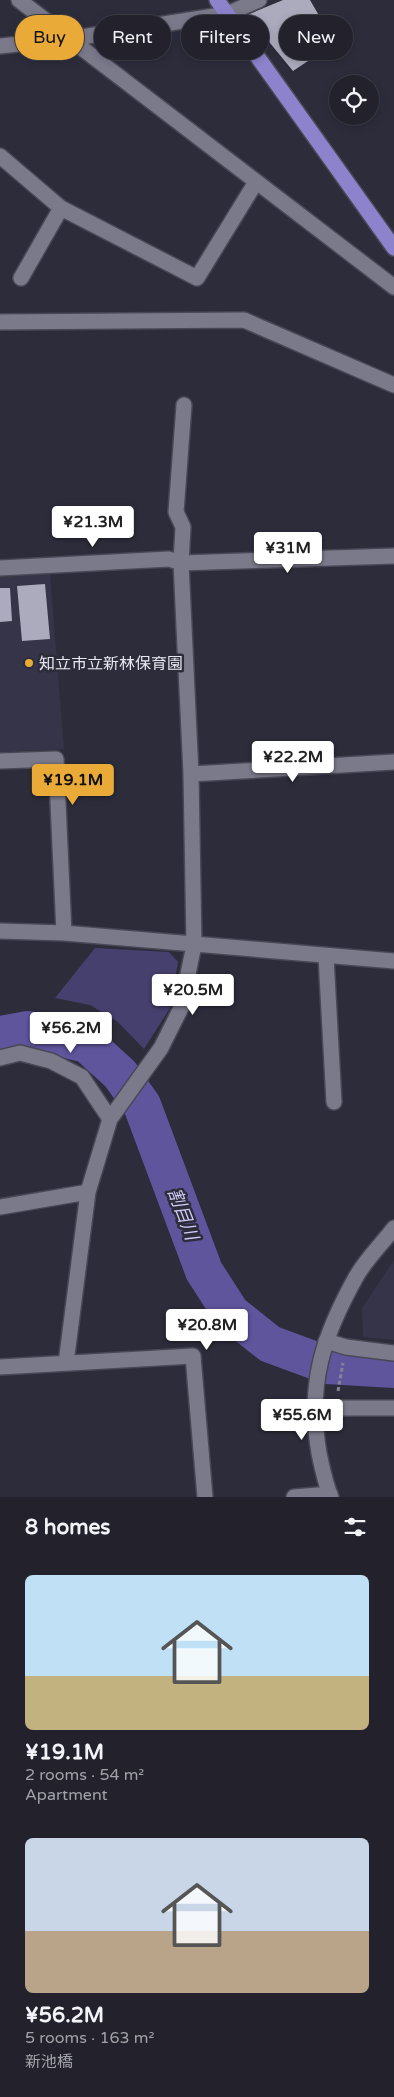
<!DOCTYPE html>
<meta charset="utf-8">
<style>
:root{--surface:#22212c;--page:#2a2934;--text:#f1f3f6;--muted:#a2a3a9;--line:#3f3e48;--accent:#eaaa38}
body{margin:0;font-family:"Varela Round","Noto Sans JP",sans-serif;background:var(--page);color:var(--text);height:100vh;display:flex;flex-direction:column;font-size:19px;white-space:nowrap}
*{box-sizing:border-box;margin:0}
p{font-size:16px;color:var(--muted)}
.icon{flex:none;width:28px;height:28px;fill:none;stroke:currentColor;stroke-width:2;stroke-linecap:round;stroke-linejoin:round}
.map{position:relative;height:1497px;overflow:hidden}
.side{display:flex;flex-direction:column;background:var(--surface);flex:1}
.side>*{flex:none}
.guide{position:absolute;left:15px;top:15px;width:365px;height:45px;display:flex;gap:10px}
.controls{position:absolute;left:329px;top:75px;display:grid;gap:10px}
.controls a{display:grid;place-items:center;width:50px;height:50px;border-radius:50%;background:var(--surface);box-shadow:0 2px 8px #0003,0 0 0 1px var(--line);font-size:25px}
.price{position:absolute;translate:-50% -42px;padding:0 11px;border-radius:5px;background:#fff;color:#222;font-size:16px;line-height:32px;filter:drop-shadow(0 1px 2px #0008)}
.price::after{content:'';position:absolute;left:50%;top:30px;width:15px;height:11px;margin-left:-8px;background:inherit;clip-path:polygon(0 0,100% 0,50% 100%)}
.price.active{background:var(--accent);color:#111}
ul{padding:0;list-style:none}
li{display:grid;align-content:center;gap:10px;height:265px;padding:0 25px}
li span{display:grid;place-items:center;height:155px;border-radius:8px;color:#555}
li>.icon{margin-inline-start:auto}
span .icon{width:90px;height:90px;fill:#fffc;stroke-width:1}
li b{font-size:21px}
h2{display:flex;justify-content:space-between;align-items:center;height:60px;padding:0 25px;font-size:21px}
.pill{padding:0 18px;border-radius:22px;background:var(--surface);box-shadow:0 2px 8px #0003,0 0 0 1px var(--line);font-size:18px;line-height:45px}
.pill.active{background:var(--accent);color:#111}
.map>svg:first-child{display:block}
</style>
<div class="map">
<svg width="394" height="1497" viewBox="0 0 394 1497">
<rect width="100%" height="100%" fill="#2d2c3b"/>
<path fill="#363448" d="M50,574L64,749L0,752V577Z
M394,1260V1340L363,1337L362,1308Z"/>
<path fill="#45406d" d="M95,948L169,952L178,962L170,1008L144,1049L118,1022L90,1005L55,998Z"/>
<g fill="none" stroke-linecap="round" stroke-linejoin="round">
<path stroke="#5e559d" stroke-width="38" d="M0,1035L28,1030L87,1044L120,1074L142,1105L204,1271L231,1313L270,1344L327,1365L394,1369"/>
</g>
<path fill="#ababbd" d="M283,0H310L335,43L293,71L247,15Z
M45,584L50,639L22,641L17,586Z
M0,588H10L12,621L0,622Z"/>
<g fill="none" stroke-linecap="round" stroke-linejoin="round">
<defs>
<path id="minor" d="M19,0L394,287
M0,46L69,39L227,14L259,0
M0,156L61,208L197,278L256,182
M21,278L61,208
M0,322L244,320L394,385
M0,568L169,559L181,563L394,556
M0,761L56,759L64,933
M191,774L394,762
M0,931L64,933L394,961
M326,957L334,1102
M0,1058L20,1053L51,1061L82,1077L110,1119
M0,1207L88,1192
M326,1341L346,1347L394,1353
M66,1363L88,1192L110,1119L161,1048L181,1008L194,945L191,774L181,563L183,527L176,512L184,405
M0,1367L193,1356L205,1497
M314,1408H394
M294,1497L330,1494
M331,1497C325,1483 322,1467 319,1453C307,1384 323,1336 356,1277C366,1259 382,1244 394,1228"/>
<path id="major" d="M217,0L394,248"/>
</defs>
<use href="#minor" stroke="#484754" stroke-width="18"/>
<use href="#major" stroke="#484754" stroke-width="18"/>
<path stroke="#858491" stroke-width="3" stroke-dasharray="4 2.5" stroke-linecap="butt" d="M338,1391L343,1363"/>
<use href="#minor" stroke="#7b7a8b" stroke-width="15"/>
<use href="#major" stroke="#8c83cc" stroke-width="15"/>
</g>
<circle fill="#eaaa38" stroke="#2d2c3b" stroke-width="2" cx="29" cy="663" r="5"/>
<g text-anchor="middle" stroke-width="5" stroke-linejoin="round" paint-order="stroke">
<g font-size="16" fill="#e8e7f1" stroke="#2d2c3b" text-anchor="start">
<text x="39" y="669">知立市立新林保育園</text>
</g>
<g font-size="18" font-style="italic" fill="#ceccf5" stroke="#2d2c3b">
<text transform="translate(183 1214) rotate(69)" y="6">割目川</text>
</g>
</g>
</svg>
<div class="controls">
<a><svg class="icon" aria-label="locate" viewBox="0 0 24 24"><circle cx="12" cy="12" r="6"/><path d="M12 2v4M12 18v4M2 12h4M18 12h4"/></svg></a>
</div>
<b class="price" style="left:93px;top:548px">¥21.3M</b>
<b class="price" style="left:288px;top:574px">¥31M</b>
<b class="price" style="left:293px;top:783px">¥22.2M</b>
<b class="price active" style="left:73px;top:806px">¥19.1M</b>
<b class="price" style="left:193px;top:1016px">¥20.5M</b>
<b class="price" style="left:71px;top:1054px">¥56.2M</b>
<b class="price" style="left:207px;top:1351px">¥20.8M</b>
<b class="price" style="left:302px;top:1441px">¥55.6M</b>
<div class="guide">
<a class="pill active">Buy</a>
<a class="pill">Rent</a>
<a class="pill">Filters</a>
<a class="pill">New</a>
</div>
</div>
<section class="side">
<h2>8 homes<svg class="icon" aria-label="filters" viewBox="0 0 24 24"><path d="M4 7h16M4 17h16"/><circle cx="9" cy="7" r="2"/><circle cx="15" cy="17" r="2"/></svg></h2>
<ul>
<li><span style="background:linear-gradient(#bfe0f5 65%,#c2b280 0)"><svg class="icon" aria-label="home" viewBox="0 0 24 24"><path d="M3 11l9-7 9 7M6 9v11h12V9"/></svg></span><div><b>¥19.1M</b><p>2 rooms · 54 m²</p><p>Apartment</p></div></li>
<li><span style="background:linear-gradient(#c9d6e8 60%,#b9a48a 0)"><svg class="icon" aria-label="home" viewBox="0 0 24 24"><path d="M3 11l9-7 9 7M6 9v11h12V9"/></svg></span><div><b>¥56.2M</b><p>5 rooms · 163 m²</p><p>新池橋</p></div></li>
</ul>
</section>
